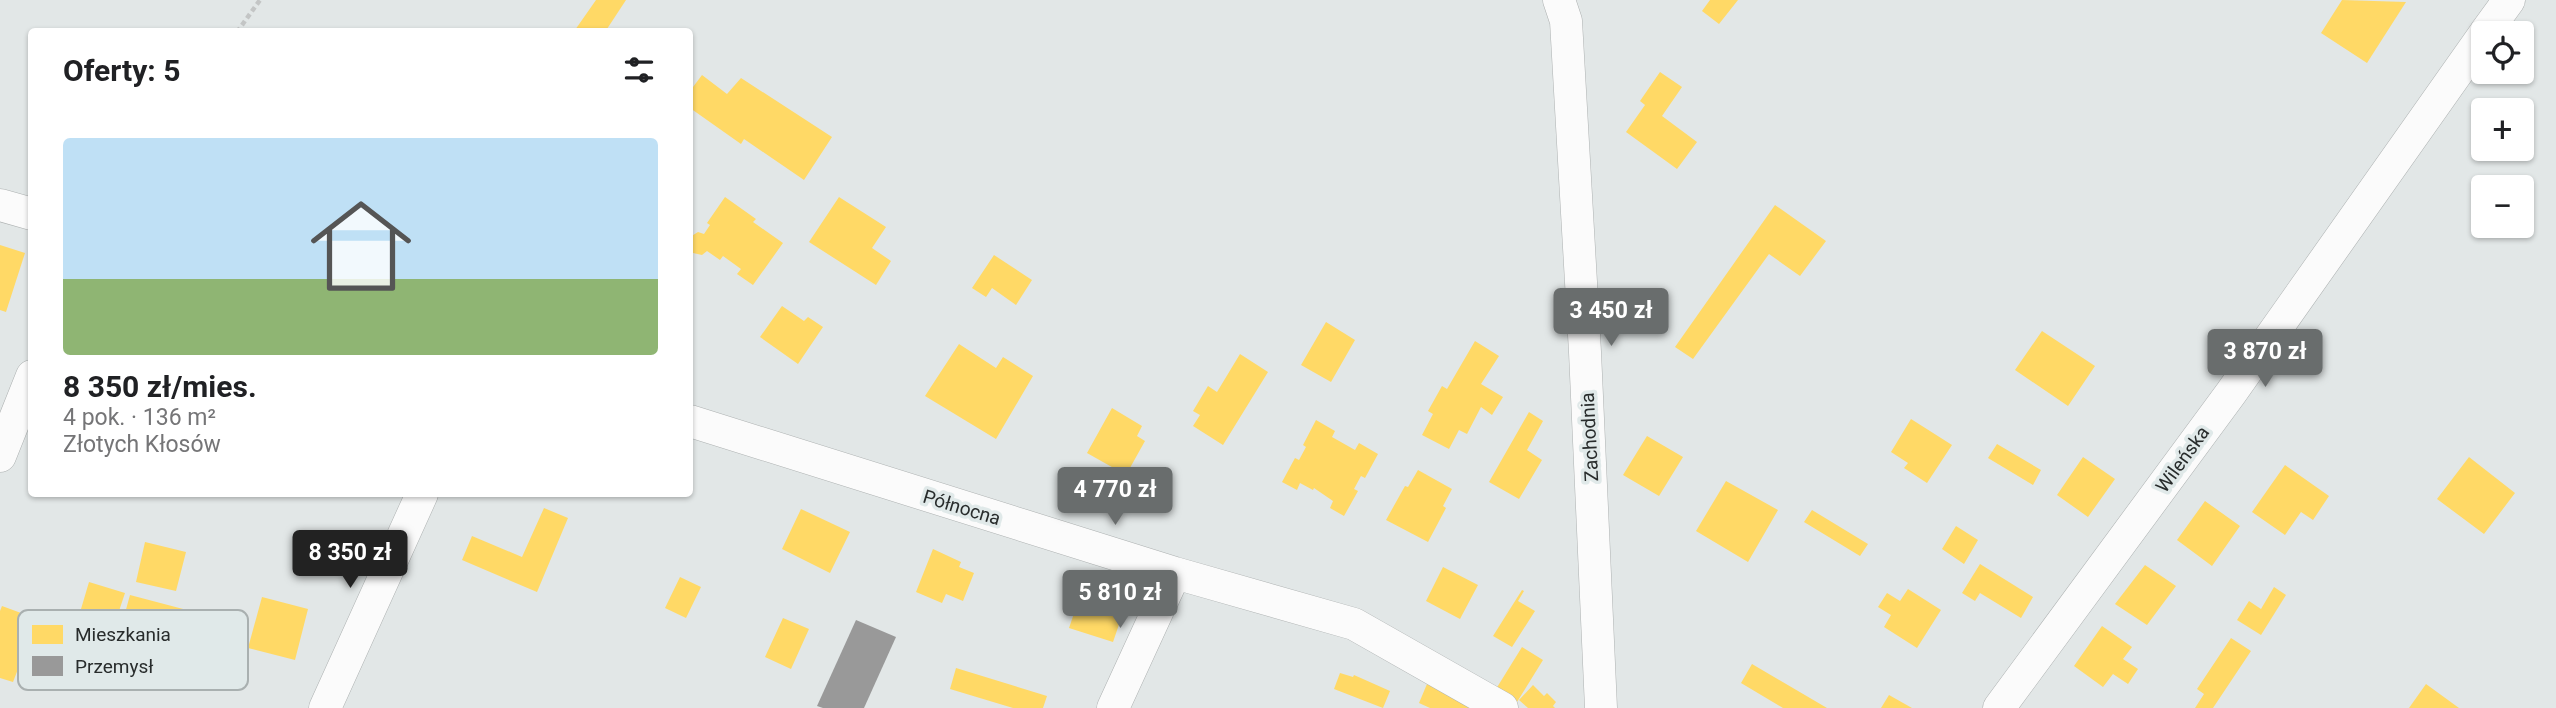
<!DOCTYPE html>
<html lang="pl">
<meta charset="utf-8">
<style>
:root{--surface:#fff;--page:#f6f6f6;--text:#202124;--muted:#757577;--line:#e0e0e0;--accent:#696d6d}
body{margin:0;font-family:Roboto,sans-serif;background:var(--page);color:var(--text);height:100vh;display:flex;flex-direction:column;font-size:26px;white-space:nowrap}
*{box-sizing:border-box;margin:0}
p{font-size:23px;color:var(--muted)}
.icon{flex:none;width:38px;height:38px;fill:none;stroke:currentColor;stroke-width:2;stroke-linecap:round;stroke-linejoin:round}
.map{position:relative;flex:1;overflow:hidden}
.details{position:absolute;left:28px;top:28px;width:665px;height:469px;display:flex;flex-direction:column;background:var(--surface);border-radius:7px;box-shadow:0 2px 5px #0004}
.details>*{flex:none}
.controls{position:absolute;left:2471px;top:21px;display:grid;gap:14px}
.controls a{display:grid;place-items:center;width:63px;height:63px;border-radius:7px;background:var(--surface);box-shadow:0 2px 5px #0004;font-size:35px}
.price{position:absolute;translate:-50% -60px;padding:0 16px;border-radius:7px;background:var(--accent);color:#fff;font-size:23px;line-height:46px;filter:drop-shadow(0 2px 4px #0008)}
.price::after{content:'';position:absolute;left:50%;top:42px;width:21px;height:16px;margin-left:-10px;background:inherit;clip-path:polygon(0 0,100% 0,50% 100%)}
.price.active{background:#222;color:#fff}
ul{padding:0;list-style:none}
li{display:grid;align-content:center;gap:14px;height:371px;padding:0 35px}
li+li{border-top:2px solid var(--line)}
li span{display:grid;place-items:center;height:217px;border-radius:7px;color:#555}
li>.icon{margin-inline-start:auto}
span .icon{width:126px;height:126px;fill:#fffc;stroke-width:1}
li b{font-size:30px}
h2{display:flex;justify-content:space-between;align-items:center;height:84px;padding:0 35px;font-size:30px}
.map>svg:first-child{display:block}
</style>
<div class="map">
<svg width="2556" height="708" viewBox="0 0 2556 708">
<rect width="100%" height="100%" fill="#e2e7e7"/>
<path fill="#ffd966" d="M596,0H626L605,32H577L575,30Z
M1710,0H1738L1719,24L1702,11Z
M2342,0L2406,2L2367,63L2321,33Z
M1660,72L1682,87L1662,116L1697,142L1677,169L1626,132L1645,105L1640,101Z
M702,75L727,94L741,78L832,137L804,180L744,139L741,144L690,108V91Z
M725,197L756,219L753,222L783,243L753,285L737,274L741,269L723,256L720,260L707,251L702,255L693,253L690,248V237L698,232L704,234L710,225L707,223Z
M839,197L886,227L872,248L891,261L876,285L809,242Z
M1775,205L1826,241L1800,276L1769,254L1693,359L1675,347Z
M0,245L25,253L6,312L0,310Z
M994,255L1032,280L1016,305L992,288L986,297L972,288Z
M782,306L804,321L808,317L823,327L798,364L760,337Z
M1326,322L1355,340L1331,382L1301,365Z
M2042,331L2095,366L2068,406L2015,370Z
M1475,341L1499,356L1481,384L1503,397L1492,415L1481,407L1467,434L1459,430L1449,449L1422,435L1433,414L1428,411L1442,386L1447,389Z
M959,344L996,368L1003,357L1033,376L996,439L925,396Z
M1240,354L1268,372L1223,445L1193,426L1200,415L1193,411L1208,386L1217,392Z
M1112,408L1142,426L1137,436L1145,441L1126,475L1087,453Z
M1529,412L1543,421L1527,450L1542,460L1519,499L1489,482Z
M1911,419L1952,445L1927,483L1904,468L1908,463L1891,452Z
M1316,420L1335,431L1332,437L1355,450L1359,443L1378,454L1365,478L1361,476L1354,489L1358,491L1344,516L1330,508L1333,501L1314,488L1313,490L1300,483L1297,490L1282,482L1295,458L1299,460L1306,447L1303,445Z
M1647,436L1683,457L1659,496L1623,475Z
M1997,444L2041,470L2033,485L1988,458Z
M2083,457L2115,479L2088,517L2057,495Z
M2469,457L2515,493L2484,534L2437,499Z
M2285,465L2329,496L2313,520L2301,512L2285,535L2252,512Z
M1418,470L1452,489L1443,506L1446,508L1428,542L1386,520L1405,486L1408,487Z
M1726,481L1778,510L1748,562L1696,531Z
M2205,501L2240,526L2212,566L2177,540Z
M544,508L568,518L537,592L462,560L472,536L522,557Z
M801,509L850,532L830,573L782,549Z
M1812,510L1868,544L1860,556L1804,522Z
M1956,526L1978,540L1964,564L1942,549Z
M145,542L186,552L176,591L136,582Z
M933,549L961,562L959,567L974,573L963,601L946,594L942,603L916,592Z
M1980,564L2033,597L2021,618L1980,593L1975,601L1962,593Z
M2145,565L2176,586L2147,625L2115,604Z
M1443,567L1478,585L1460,619L1426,601Z
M680,577L701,587L686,618L665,608Z
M89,582L125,593L116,620L81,609Z
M2274,587L2286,595L2261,635L2237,620L2249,601L2261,609Z
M1908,589L1941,610L1917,648L1884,627L1891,615L1878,607L1887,593L1900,601Z
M1082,590L1126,604L1113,642L1069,628Z
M1522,590L1524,591L1518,601L1535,611L1512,647L1493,636Z
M130,595L221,619L213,648L122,624Z
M262,597L308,609L295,660L248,648Z
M2,606L32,617L24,636L30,638L13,682L0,678V611Z
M783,618L809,629L791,669L765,657Z
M2102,626L2132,647L2123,659L2138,669L2128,684L2113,674L2103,687L2074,666Z
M2231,638L2251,651L2213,708H2195L2204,694L2197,689Z
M1522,647L1543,660L1517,702L1496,689Z
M1752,664L1827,708H1783L1741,683Z
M956,668L1047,696L1043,708H1013L950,689Z
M1340,673L1353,677L1354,675L1390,691L1383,708L1334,689Z
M1427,684L1481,708H1430L1419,703Z
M2426,684L2459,708H2409Z
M1533,685L1544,696L1547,693L1556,702L1553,706L1555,708H1528L1519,700Z
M1889,695L1912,708H1881Z"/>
<path fill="#999" d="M856,620L896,637L864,708H823L817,706Z"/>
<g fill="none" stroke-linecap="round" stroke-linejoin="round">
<defs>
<path id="street" d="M1559,0L1566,21L1585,352L1601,708
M2485,33L2509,0
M0,205L32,214
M690,421L1175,573L1354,624L1502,708
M0,456L32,376
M325,708L422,494
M1113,708L1175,573
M1999,708L2231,393L2483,36"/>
</defs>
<use href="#street" stroke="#adb1b1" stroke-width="33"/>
<path stroke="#c3c5c5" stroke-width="4.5" stroke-dasharray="5 3.5" stroke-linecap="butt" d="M237,32L260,0"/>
<use href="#street" stroke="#fbfbfb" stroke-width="32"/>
</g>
<g text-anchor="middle" stroke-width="7" stroke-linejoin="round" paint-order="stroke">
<g font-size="19" fill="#282c2c" stroke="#e0e9e9">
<text transform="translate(1589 437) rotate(-93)" y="7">Zachodnia</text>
<text transform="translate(2182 459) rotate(-54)" y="7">Wileńska</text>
<text transform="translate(962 507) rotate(17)" y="7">Północna</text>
</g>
</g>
<rect x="18" y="610" width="230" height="80" rx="10" fill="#e0e9e9" stroke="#a9b0b0" stroke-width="2"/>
<rect x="32" y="625" width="31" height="19" fill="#ffd966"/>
<rect x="32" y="656" width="31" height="20" fill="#999"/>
<g font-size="19" fill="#282c2c">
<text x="75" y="641">Mieszkania</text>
<text x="75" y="673">Przemysł</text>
</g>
</svg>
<div class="controls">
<a><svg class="icon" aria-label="locate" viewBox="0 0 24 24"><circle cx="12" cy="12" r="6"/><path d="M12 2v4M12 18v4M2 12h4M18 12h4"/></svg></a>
<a>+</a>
<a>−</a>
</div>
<b class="price" style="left:1611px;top:348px">3 450 zł</b>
<b class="price" style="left:2265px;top:389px">3 870 zł</b>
<b class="price" style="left:1115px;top:527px">4 770 zł</b>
<b class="price active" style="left:350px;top:590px">8 350 zł</b>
<b class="price" style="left:1120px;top:630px">5 810 zł</b>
<section class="details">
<h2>Oferty: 5<svg class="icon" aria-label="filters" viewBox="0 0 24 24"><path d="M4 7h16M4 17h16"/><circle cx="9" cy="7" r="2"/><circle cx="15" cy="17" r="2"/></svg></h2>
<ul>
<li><span style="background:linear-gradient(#bfe0f5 65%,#8fb573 0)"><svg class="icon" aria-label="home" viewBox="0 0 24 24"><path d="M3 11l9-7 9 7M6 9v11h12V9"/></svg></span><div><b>8 350 zł/mies.</b><p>4 pok. · 136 m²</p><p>Złotych Kłosów</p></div></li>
</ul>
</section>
</div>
